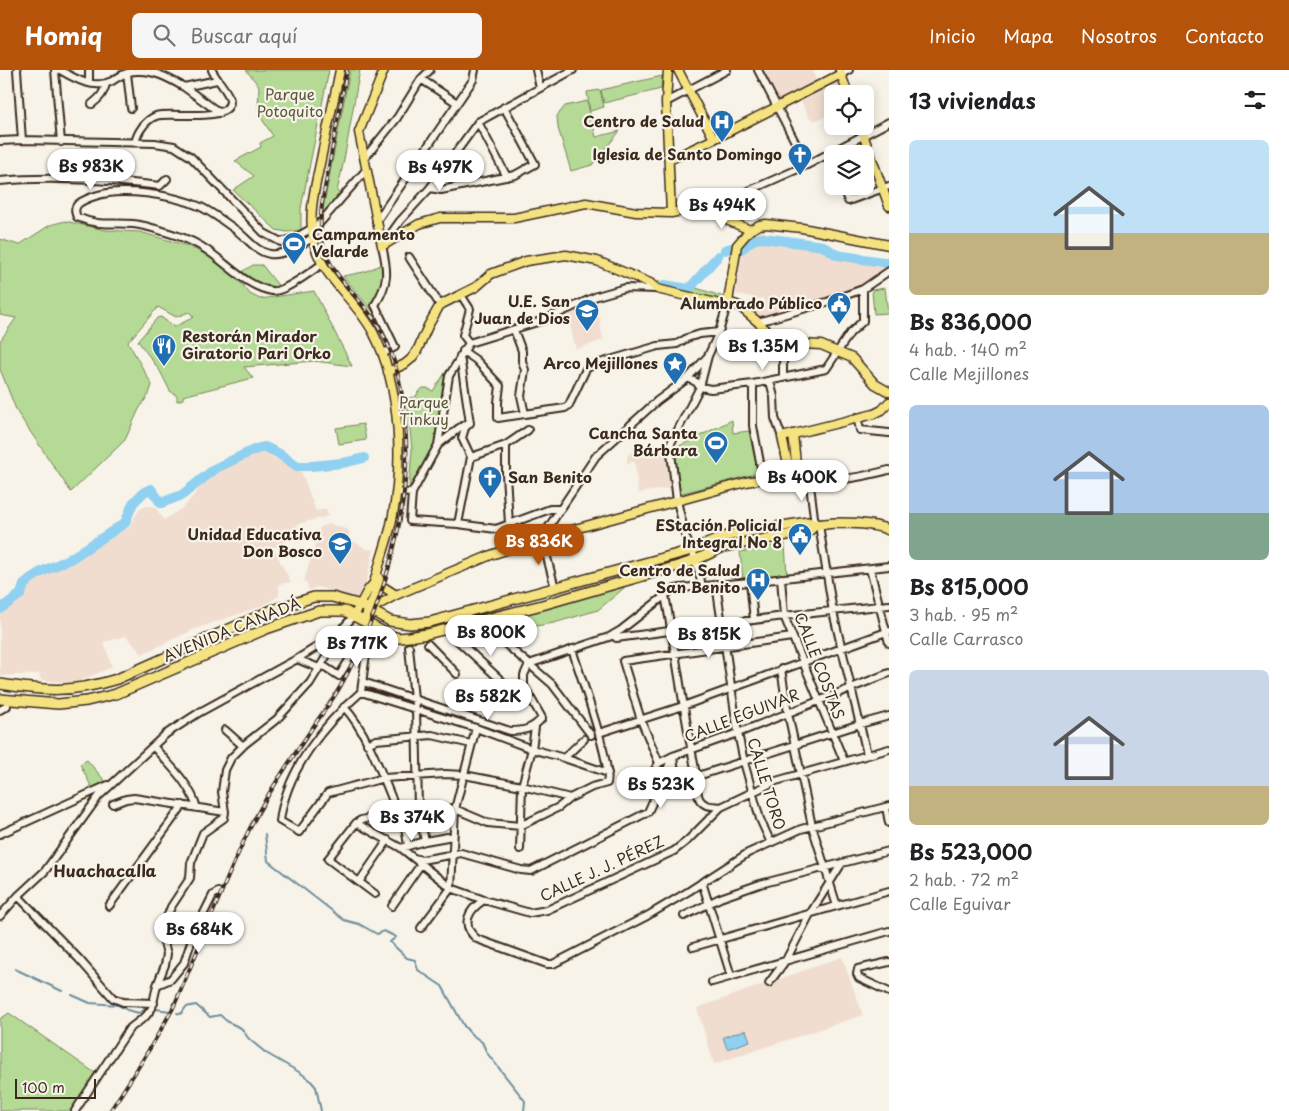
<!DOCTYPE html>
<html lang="es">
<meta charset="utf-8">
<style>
:root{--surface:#fff;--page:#f6f6f6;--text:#202124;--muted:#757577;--accent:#b45309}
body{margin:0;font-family:"Playpen Sans",sans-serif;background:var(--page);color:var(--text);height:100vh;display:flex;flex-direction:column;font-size:19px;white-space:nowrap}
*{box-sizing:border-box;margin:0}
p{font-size:16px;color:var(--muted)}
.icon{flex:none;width:28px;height:28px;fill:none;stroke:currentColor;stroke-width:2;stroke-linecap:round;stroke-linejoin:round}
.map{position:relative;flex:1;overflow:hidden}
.drawer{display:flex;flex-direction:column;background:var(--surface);width:400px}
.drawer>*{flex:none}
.fabs{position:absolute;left:824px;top:15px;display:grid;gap:10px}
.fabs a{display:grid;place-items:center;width:50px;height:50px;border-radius:8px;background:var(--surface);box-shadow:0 2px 12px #0003;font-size:25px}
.scale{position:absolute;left:15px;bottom:12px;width:81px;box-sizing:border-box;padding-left:5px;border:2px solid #3b2a1e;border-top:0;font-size:14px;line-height:18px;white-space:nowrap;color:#3b2a1e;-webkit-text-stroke:4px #f7f3e8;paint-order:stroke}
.price{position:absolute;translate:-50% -42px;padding:0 11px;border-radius:18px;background:#fff;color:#222;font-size:16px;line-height:32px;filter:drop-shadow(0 1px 2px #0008)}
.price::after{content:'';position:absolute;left:50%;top:30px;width:15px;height:11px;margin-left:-8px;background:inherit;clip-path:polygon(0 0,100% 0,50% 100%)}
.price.on{background:var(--accent);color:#fff}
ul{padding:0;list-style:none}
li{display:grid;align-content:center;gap:10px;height:265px;padding:0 20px}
li span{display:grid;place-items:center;height:155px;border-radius:8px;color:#555}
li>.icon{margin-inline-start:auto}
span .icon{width:90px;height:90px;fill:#fffc;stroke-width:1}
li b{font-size:21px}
h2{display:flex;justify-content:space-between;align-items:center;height:60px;padding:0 20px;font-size:21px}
header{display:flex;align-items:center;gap:30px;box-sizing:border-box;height:70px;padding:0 25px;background:var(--accent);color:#fff}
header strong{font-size:24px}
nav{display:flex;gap:28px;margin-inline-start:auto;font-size:18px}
.search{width:350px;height:45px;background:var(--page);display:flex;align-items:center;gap:12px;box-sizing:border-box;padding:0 18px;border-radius:8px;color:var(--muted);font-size:19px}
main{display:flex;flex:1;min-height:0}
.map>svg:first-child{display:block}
</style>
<header>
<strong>Homiq</strong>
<div class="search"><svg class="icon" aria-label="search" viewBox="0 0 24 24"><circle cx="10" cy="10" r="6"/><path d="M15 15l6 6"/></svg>Buscar aquí</div>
<nav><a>Inicio</a><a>Mapa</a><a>Nosotros</a><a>Contacto</a></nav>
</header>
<main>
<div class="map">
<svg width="889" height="1041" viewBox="0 0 889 1041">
<rect width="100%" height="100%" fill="#f7f3e8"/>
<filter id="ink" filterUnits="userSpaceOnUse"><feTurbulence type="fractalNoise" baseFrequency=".02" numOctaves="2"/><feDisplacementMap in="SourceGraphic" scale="10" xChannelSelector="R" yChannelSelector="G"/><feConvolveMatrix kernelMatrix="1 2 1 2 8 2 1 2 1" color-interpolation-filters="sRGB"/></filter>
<g filter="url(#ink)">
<path fill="#f0ddcf" d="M763,0H812L818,14L778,33Z
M838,10H841L846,24H832V50L830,52L827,46L814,51L812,48L810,49L800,29Z
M760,159H765L764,169L823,177L835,185L889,194V196L863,215L818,232L759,249L749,241L765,239L763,228L753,229L752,227L736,224L739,202V179Z
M596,230L603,270L576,279L569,252L563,254L561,247Z
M666,374L671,418L638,423L635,392L627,393V386L638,376Z
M262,381L301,401L316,441L326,439L328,446L298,454L292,468L273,478L291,512L279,514V526L264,535L195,559L142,584L126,566L104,572L112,597L75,613L41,610L39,604L0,606V545L26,524L29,513L48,502L65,497L129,457L139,440L146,436L155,437L164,450L184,437L206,410L216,401L238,389Z
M329,454L349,460V469L367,479L374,480L364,520L358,529L318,517L309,520L306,512L304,511L320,457Z
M842,887L863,945L714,994L697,938Z"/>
<path fill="#b4da95" stroke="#78825a" d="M246,0H329L301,138V160L287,162L276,160L233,120L254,106L235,91L261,77L260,73L273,66L258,43L259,16Z
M350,0H360C352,41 347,81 337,121L340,124L322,144Z
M662,6L661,19L604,33L601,20Z
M600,20L604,37L590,41L587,22Z
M587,31L596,67L620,61L592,95L571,101L558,58L557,46L565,36Z
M65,151L105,160L140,162L188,176L213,188L243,215L250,224L260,229L314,221L352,296L314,291L244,297L253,308L183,326V329L177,331V326L170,321L160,301L138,271L157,248L161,247L174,257L194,247L189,242L176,247L158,237L128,272L152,315L149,324L139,339L125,370L71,422L17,342L0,299V271L16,248L0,245V169L19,175L50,155Z
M383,194L381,221L373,236L379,249L343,206L364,202Z
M253,195H262L281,219L273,221L238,204Z
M652,211L687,215L724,227L723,230L718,229L678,220Z
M885,218L888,243L874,244L872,220Z
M447,300L435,374L409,418L412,380L407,328L416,327L418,322L423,318H427L433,321Z
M732,350L733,363L749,361L758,402L755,404L679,424L675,378Z
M363,354L366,370L339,374L336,358Z
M785,474L787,505L743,509L740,482Z
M624,516V518L598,540L554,553L500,562L497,551Z
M87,690L105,711L92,718L80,694Z
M9,943L98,1005L76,1041H0V949Z"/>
<path fill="#90d0f1" stroke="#6e8e9d" d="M746,960L750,971L727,979L723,967Z"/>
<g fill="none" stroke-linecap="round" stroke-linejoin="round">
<path stroke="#6e8e9d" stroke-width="2" d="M265,764L268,791L344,850L359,854L377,864L384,861L396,867L390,872L407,888L415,890L418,900L442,916L464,956L471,964L482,972L487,983L525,1031L524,1041
M15,899L62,921
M72,925L90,933L118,935L127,940L139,943L147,938
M156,939L170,941
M177,943L181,944L186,937L196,935L210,947L220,945L228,952L241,958L249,969L266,983L299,1002L309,1009L316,1017L321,1041"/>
<path stroke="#90d0f1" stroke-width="10" d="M741,179C751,173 749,169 764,168L823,176L837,185L889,193
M725,180L731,178
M664,215L689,219L718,186
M0,539L21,524L24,515L30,509L41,502L70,489L125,453L133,433L144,422L151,419L161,433L182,425L216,398L256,379L265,377L278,383L297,396H311L343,393L364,388"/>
<defs>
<path id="minor" d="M17,0L22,70
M55,0L61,72
M60,0C75,9 95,20 112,11C120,6 127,1 137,1C155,0 170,9 184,17L217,10
M89,0V13
M536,0L540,18
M758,0L807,95
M839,0L841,4L849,0
M127,3L131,38
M421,9L457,33
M184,17L220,43
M666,32L727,0
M92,34C100,28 104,23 106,14
M478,52L507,107
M0,71L22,70L155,73L174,76L191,87L264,163L281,172L295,168L319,154L366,100
M135,73C137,63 145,50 156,46C170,41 231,54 230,30C229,22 215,8 212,0
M829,84L832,93
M364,89L397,48L421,9L430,0
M0,111C53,106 108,110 160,116L167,109
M842,116L848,131L889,116
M430,118L441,120L515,105L535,94L504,37
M719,134L807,95L889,52
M376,152L473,10L475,0
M313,168C301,174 284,186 270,184C256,182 247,168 236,160C225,152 213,143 201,137C174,125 119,116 92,127C81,131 71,135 77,147C100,157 111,152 133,154C146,155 184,167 195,173C222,186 242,216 272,221C283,223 312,201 322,194
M409,187L440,235
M461,225L470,239L463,265L469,273
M758,252L827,232L863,219
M514,260L522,281V291L525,300L521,326L525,344
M463,281L476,290L500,316L498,332V348L565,338L569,335L586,299L593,295L658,276L677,274L687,268L700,264L719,262
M382,284L395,277L375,235C389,213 388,201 382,176L400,151L430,118L478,52L573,0
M460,286L470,353
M783,306V286
M688,308L696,312L700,317L711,319L753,314L826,299L850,263L863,251V219L889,201
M770,311L774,327L775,348L782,367
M753,314V356L763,408
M857,347L860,360L889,363
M438,375L459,358L466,354
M506,375V404L509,454
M471,387L506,375L528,360
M797,403C830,415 856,408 889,400
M809,407L815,455
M396,422L412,423
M560,439H550L496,459L458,454L410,451L412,423L438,375L449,306L469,273L544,250L597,226L625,218L657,219
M458,454L471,387L462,368L465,358L470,353
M819,455L833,542L867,684
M548,466V458L596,386L657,331L688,308L707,287
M542,468L555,518
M870,499L889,573
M781,508L784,546L844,691
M750,512L754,550
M716,514L738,663L744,692L760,749L771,773
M702,516L696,490L686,468L677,431L670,375L700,317L708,286L719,262L728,232
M665,525C676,584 684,644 696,704C698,712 695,722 700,730C705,737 713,736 721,737
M374,556L365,591L361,622C324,654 286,701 280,751L299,762L328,723L384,708L445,704L464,705L522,716L570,728L592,717L607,713C613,696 579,602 572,579
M494,564L552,614L591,665
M614,564L616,568L784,546L889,535
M456,569L506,615L515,619L524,616
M428,574L457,604
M297,589L319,598
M322,595L339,606L357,577H369
M781,599L788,643L812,756L837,836
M363,612L510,661C524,661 533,659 542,648L524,616V605L529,594L609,567L621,560L672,520L681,518L750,512L889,496
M361,622L476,658L532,679L564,688L608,703
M344,637C367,661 384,710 397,741
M0,640L7,636V630
M225,660L243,676
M599,663L683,636L889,561
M367,674L376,670L432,665L471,674
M153,676C169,695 190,713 197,738
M564,688L584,669
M659,693L641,650L623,591L792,567
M652,704L659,693L673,686L676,713L860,654L889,646
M113,734L126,729L134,728L225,742
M886,737L889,753
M402,740L408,775
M356,753L401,778L451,818L484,830L530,843L547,840L674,781L688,770L721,737L776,711L889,679
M0,764L108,715
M425,771L453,766
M401,778L425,771L418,738L416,639L414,629L409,577
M520,779L522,716L532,679L535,657
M414,788L421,790L461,783L521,800L531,801L648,742L673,686L738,663L889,603
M359,812L388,770
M702,812L731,906
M451,818L455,739L476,658
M375,824L328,789L356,753L361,750L402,740L439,738L455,739L488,753L520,756L559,737L570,728
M18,826L79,889L113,928L123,932L154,933
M484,830C468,840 460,855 477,869L547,894H553L647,846L689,821L748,783L801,759L889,736
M109,836L183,735
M392,836L421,794
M0,846L18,826L45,801L99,726L166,664L200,642L297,589L331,568L340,561L354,546
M684,846L720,828L760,814L889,781
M421,858L451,818
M693,877L889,821
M889,892L858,899L857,904L859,908L889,922
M712,912L889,861
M769,913L786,890L810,844L842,793
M157,915L171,909L184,893L194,863L213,825L218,822
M75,1041L129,959L146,946L152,938L157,915L165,895L167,884L163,869L164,855L171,837L190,808L191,793L203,763L224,748L225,742L222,722L225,700L231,688L245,674L277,649L310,613L332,577L331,568"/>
<path id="major" d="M340,0C334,30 327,59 321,89C316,114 308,141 313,168C320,207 355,228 373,262C402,318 404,399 390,459C385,477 379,495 374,513L368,520L354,546
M384,0L359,62L382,176L419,154L440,148H514L586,133L636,142L671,143L719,134L727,150L750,160
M668,0L666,32L671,143
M678,0L714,69
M860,56L889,136
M669,90L714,69L841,4L848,24
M728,232L737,175L750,160L759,155L766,154L802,158L889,175
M388,302L405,294L411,289L417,281L428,256L440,235L476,217L491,204L526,191L566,185L597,191L650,213L657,219L720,234L728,232L739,236L758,252L776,270L783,273L821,275L852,288L875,314L889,322
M790,404L782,367L874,344L882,340L889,332
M377,504L382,516L396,525
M369,540L396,525L491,485L542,468L746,412L797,403L793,364
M364,551L376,522L374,513"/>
<path id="highway" d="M0,614C45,621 72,623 117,609L272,540L314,527H332L361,535L390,551L410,554L430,552L692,480L724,467L738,463L808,452C817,456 825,454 835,453C853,453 872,453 889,460
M0,629L58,634L87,631L116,624L266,559L319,541H345L389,565L399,568L409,567L427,564L542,535L681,495L696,490L723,477L809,461L815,455"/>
</defs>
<use href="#minor" stroke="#3b2a1e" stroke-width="10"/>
<use href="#major" stroke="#3b2a1e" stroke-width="11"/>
<use href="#highway" stroke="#3b2a1e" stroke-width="12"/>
<use href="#minor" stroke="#f7f3e8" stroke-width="6"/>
<use href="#major" stroke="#f5e382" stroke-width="8"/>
<use href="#highway" stroke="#f5e382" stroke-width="9"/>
<defs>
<path id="rail" d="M110,1041C132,1008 154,973 173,938C180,923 186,907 193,891C211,848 228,804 248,762C267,723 293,687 317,651C325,640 333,629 340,617C379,547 410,448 406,367C404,327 398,285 375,251C343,205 314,197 322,133L347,0"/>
</defs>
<use href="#rail" stroke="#3b2a1e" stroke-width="4"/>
<use href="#rail" stroke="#f7f3e8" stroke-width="2" stroke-dasharray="5.5" stroke-linecap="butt"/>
</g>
</g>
<defs>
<symbol id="hospital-pin" viewBox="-11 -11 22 30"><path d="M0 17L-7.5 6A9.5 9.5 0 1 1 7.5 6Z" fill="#1f6fb2" stroke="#f7f3e8"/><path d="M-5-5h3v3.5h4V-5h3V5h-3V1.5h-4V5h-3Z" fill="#fff"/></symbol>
<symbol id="church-pin" viewBox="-11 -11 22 30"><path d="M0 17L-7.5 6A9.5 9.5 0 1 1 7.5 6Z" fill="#1f6fb2" stroke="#f7f3e8"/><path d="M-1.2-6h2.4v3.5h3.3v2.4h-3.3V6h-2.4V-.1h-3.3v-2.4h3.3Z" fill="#fff"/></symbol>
<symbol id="stadium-pin" viewBox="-11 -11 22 30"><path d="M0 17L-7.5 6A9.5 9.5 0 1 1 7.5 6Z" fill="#1f6fb2" stroke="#f7f3e8"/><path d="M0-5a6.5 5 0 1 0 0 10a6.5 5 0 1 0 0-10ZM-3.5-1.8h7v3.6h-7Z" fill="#fff"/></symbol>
<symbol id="civic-pin" viewBox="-11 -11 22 30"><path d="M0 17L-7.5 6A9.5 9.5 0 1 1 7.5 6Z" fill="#1f6fb2" stroke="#f7f3e8"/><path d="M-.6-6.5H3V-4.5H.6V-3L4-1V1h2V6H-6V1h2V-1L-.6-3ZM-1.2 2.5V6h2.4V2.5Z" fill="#fff"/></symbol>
<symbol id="school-pin" viewBox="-11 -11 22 30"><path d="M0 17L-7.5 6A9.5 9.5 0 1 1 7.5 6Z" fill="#1f6fb2" stroke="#f7f3e8"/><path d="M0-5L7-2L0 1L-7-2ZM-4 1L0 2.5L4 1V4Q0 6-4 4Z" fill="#fff"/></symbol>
<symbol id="restaurant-pin" viewBox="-11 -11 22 30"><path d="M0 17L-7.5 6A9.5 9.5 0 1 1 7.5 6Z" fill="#1f6fb2" stroke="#f7f3e8"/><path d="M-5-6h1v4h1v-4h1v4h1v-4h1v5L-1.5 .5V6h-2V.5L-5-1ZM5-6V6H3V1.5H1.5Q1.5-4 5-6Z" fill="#fff"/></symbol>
<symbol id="sight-pin" viewBox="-11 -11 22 30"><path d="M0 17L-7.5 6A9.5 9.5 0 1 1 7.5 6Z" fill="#1f6fb2" stroke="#f7f3e8"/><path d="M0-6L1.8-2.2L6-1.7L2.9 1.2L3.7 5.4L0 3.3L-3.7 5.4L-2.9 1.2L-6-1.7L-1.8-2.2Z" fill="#fff"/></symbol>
</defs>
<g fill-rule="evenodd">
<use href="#hospital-pin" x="708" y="38" width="28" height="38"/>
<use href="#church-pin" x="786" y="71" width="28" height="38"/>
<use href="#stadium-pin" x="280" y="160" width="28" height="38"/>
<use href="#civic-pin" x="825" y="220" width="28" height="38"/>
<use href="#school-pin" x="573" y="227" width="28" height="38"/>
<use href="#restaurant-pin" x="150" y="262" width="28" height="38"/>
<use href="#sight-pin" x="661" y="280" width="28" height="38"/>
<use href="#stadium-pin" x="702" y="359" width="28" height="38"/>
<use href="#church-pin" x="476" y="394" width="28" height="38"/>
<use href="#civic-pin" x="786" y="451" width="28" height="38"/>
<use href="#school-pin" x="326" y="460" width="28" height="38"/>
<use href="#hospital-pin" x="744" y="496" width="28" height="38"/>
</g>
<g text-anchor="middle" stroke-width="4.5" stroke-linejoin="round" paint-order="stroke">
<g font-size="15" fill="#59563c" stroke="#f7f3e8">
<text x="290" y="30">Parque<tspan x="290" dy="17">Potoquito</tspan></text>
<text x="424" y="338">Parque<tspan x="424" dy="17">Tinkuy</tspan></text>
</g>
<g font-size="15" font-weight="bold" fill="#3b2a1e" stroke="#f7f3e8" text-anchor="end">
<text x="704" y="57">Centro de Salud</text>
<text x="782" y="90">Iglesia de Santo Domingo</text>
<text x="312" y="170" text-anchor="start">Campamento<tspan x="312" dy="17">Velarde</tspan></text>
<text x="570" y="237">U.E. San<tspan x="570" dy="17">Juan de Dios</tspan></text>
<text x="822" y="239">Alumbrado Público</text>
<text x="182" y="272" text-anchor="start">Restorán Mirador<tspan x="182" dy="17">Giratorio Pari Orko</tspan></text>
<text x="658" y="299">Arco Mejillones</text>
<text x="698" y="369">Cancha Santa<tspan x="698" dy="17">Bárbara</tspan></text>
<text x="508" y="413" text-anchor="start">San Benito</text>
<text x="782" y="461">EStación Policial<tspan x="782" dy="17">Integral No 8</tspan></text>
<text x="322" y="470">Unidad Educativa<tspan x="322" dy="17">Don Bosco</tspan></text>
<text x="740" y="506">Centro de Salud<tspan x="740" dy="17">San Benito</tspan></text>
</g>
<g font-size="15" fill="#3b2a1e" stroke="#f7f3e8">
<text transform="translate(232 560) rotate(-22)" y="5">AVENIDA CANADÁ</text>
<text transform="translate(819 596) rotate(69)" y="5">CALLE COSTAS</text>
<text transform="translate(742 646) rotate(-21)" y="5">CALLE EGUIVAR</text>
<text transform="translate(766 714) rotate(73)" y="5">CALLE TORO</text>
<text transform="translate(602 799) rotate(-25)" y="5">CALLE J. J. PÉREZ</text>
</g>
<g font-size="16" font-weight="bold" fill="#3b2a1e" stroke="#f7f3e8">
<text x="105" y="807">Huachacalla</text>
</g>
</g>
</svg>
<div class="fabs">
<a><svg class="icon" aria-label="locate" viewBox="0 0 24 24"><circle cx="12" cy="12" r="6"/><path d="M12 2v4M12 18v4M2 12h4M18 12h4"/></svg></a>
<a><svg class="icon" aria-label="layers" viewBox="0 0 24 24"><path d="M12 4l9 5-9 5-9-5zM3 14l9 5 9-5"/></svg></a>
</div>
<div class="scale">100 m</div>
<b class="price" style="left:91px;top:121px">Bs 983K</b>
<b class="price" style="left:440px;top:122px">Bs 497K</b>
<b class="price" style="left:722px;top:160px">Bs 494K</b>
<b class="price" style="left:763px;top:301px">Bs 1.35M</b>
<b class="price" style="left:802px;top:432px">Bs 400K</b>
<b class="price on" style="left:539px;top:496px">Bs 836K</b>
<b class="price" style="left:491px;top:587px">Bs 800K</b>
<b class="price" style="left:709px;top:589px">Bs 815K</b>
<b class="price" style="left:357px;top:598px">Bs 717K</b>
<b class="price" style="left:488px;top:651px">Bs 582K</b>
<b class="price" style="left:661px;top:739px">Bs 523K</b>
<b class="price" style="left:412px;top:772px">Bs 374K</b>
<b class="price" style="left:199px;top:884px">Bs 684K</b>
</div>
<section class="drawer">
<h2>13 viviendas<svg class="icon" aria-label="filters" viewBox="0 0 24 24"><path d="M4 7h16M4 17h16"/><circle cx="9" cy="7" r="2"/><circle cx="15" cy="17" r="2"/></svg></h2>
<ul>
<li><span style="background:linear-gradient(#bfe0f5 60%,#c2b280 0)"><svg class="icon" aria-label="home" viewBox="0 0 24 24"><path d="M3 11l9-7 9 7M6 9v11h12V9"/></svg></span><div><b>Bs 836,000</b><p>4 hab. · 140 m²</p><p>Calle Mejillones</p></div></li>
<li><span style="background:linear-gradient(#a9c7e8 70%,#7fa58c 0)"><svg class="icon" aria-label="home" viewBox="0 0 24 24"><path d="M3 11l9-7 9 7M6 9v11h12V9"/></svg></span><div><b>Bs 815,000</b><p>3 hab. · 95 m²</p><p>Calle Carrasco</p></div></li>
<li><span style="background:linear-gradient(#c9d6e8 75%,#c2b280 0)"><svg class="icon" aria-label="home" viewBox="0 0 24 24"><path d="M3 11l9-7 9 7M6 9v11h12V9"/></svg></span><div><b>Bs 523,000</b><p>2 hab. · 72 m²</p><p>Calle Eguivar</p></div></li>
</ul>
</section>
</main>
